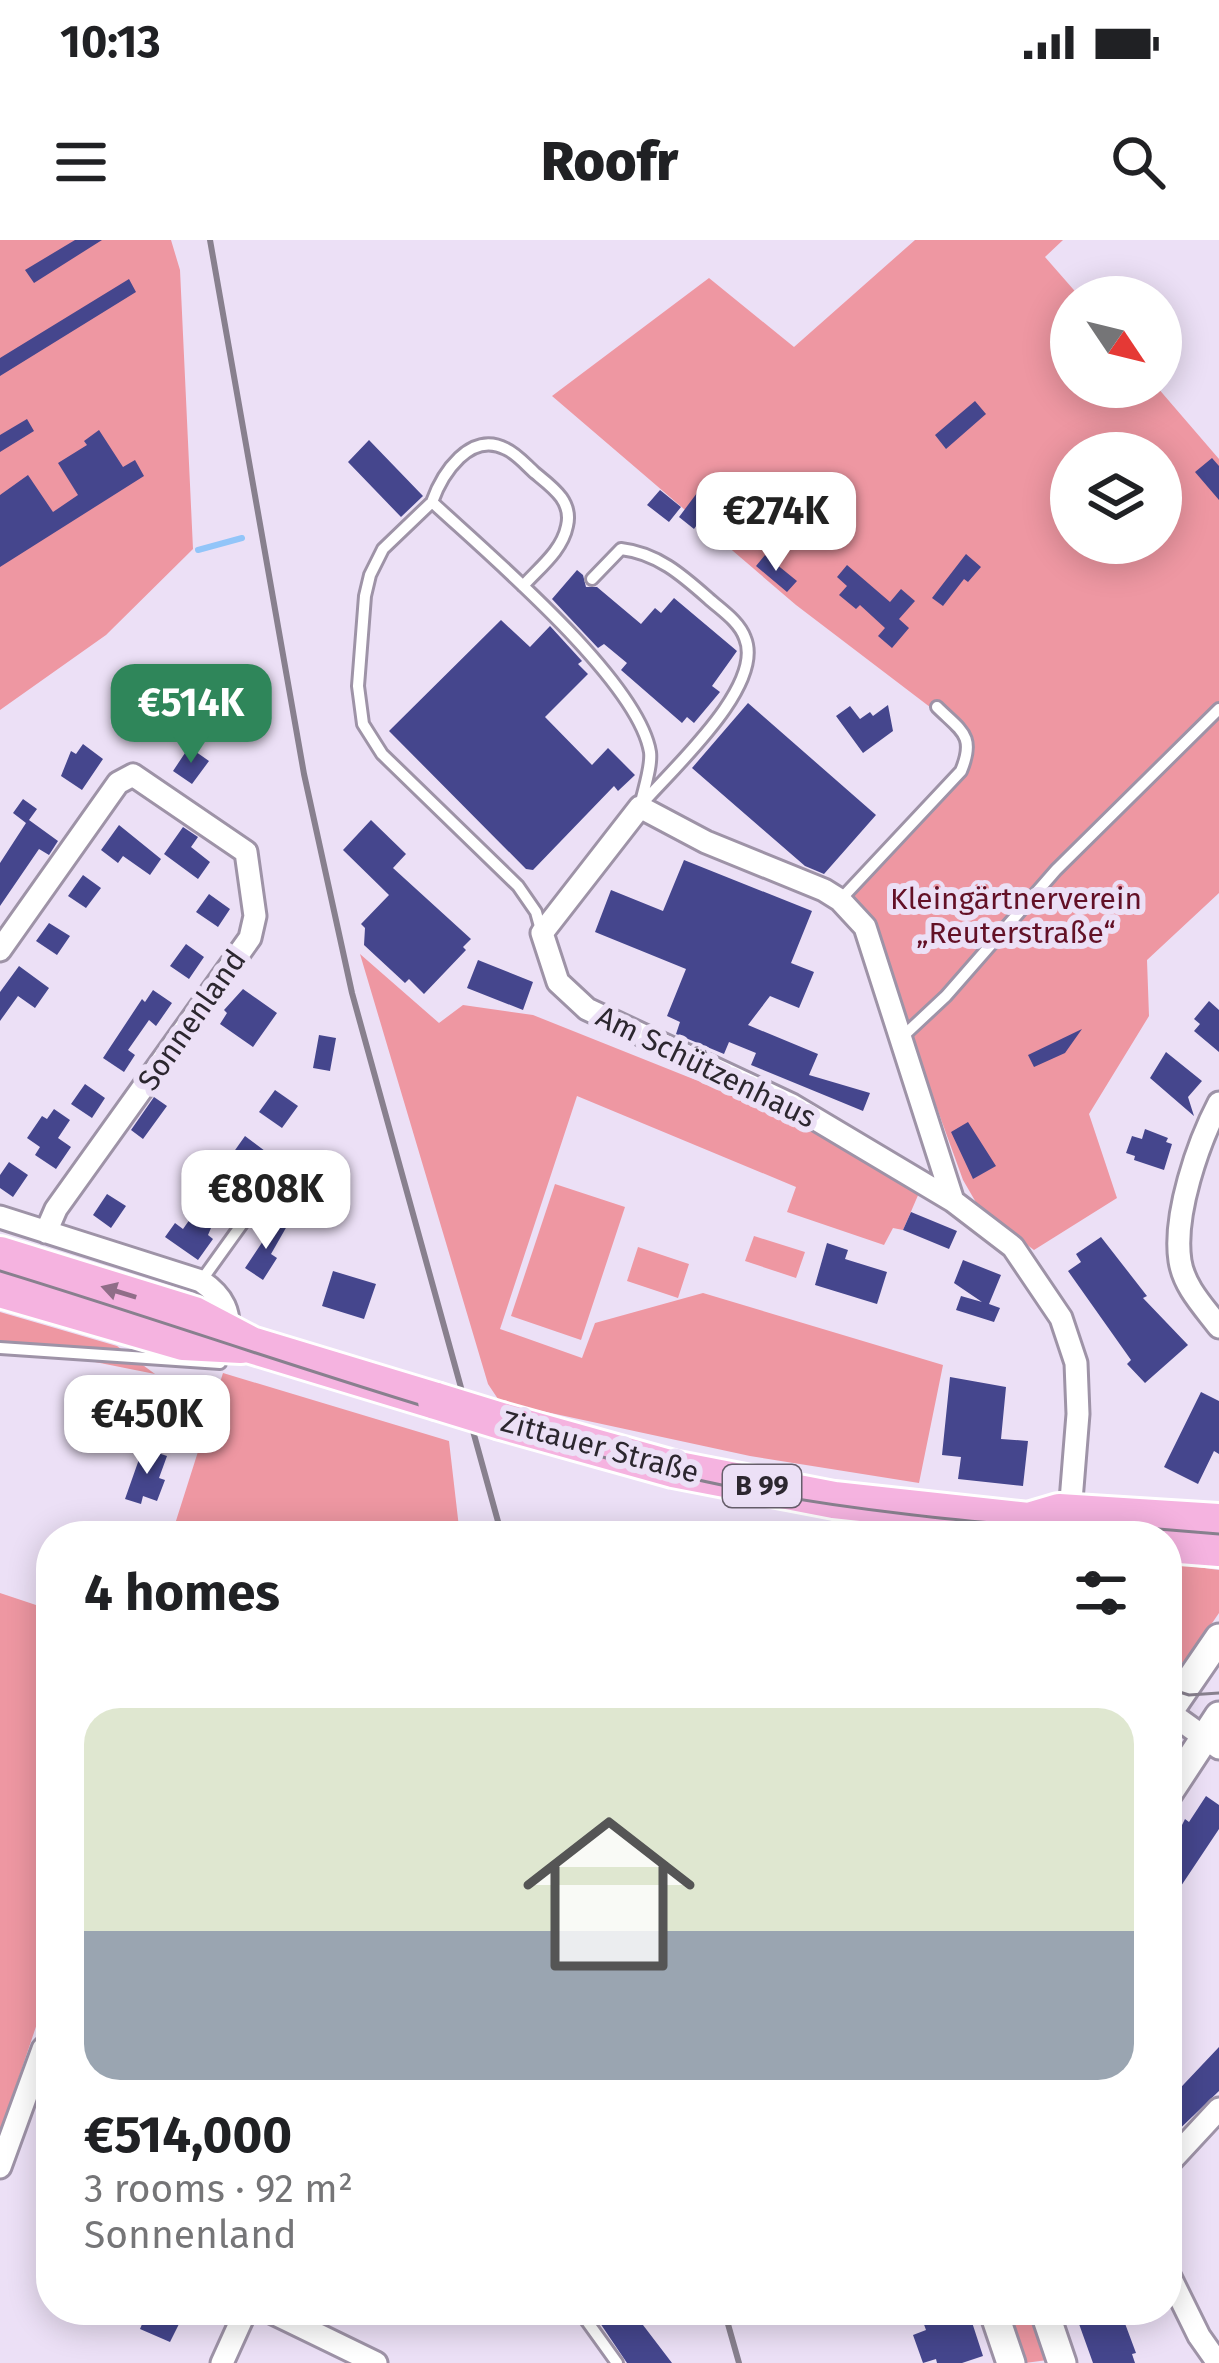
<!DOCTYPE html>
<meta charset="utf-8">
<style>
:root{--surface:#fff;--page:#f6f6f6;--text:#202124;--muted:#757577;--accent:#2f865a}
body{margin:0;font-family:"Fira Sans",sans-serif;background:var(--page);color:var(--text);height:100vh;display:flex;flex-direction:column;font-size:45px;white-space:nowrap}
*{box-sizing:border-box;margin:0}
p{font-size:39px;color:var(--muted)}
.icon{flex:none;width:66px;height:66px;fill:none;stroke:currentColor;stroke-width:2;stroke-linecap:round;stroke-linejoin:round}
.map{position:relative;flex:1;overflow:hidden}
.drawer{position:absolute;left:36px;top:1281px;width:1146px;height:804px;display:flex;flex-direction:column;background:var(--surface);border-radius:48px;box-shadow:0 6px 30px #0003}
.drawer>*{flex:none}
.needle{width:78px;rotate:125deg}
.controls{position:absolute;left:1050px;top:36px;display:grid;gap:24px}
.controls a{display:grid;place-items:center;width:132px;height:132px;border-radius:50%;background:var(--surface);box-shadow:0 6px 30px #0003;font-size:60px}
.price{position:absolute;translate:-50% -102px;padding:0 27px;border-radius:24px;background:#fff;color:#222;font-size:39px;line-height:78px;filter:drop-shadow(0 3px 6px #0008)}
.price::after{content:'';position:absolute;left:50%;top:72px;width:36px;height:27px;margin-left:-18px;background:inherit;clip-path:polygon(0 0,100% 0,50% 100%)}
.price.selected{background:var(--accent);color:#fff}
ul{padding:0;list-style:none}
li{display:grid;align-content:center;gap:24px;height:636px;padding:0 48px}
li span{display:grid;place-items:center;height:372px;border-radius:36px;color:#555}
li>.icon{margin-inline-start:auto}
span .icon{width:216px;height:216px;fill:#fffc;stroke-width:1}
li b{font-size:51px}
h2{display:flex;justify-content:space-between;align-items:center;height:144px;padding:0 48px;font-size:51px}
.status{display:flex;justify-content:space-between;align-items:center;height:84px;padding:0 60px;background:var(--surface);direction:ltr}
.status svg{height:33px;fill:currentColor}
header{display:flex;justify-content:space-between;align-items:center;height:156px;padding:0 48px;background:var(--surface);font-size:54px;font-weight:800}
.map>svg:first-child{display:block}
</style>
<div class="status"><b>10:13</b><svg viewBox="0 0 49 12"><path d="M0 12V9h3v3zM5 12V6h3v6zM10 12V3h3v9zM15 12V0h3v12zM26 1h20v11H26zM47 4h2v5h-2z"/></svg></div>
<header><svg class="icon" aria-label="menu" viewBox="0 0 24 24"><path d="M4 6h16M4 12h16M4 18h16"/></svg>Roofr<svg class="icon" aria-label="search" viewBox="0 0 24 24"><circle cx="10" cy="10" r="6"/><path d="M15 15l6 6"/></svg></header>
<div class="map">
<svg width="1219" height="2123" viewBox="0 0 1219 2123">
<rect width="100%" height="100%" fill="#ece0f6"/>
<path fill="#ee97a2" fill-rule="evenodd" d="M0,0H171L180,30L193,309L106,395L0,470Z
M915,0H1063L1045,17L1080,57H1071V147H1157L1219,219V653L1147,720L1149,776L1089,874L1117,958L1034,1010L981,971L963,940L876,700L847,655L962,531L968,496L796,365L552,156L709,38L794,107ZM1071,213H1161V303H1071Z
M360,714L439,783L463,765L533,775L801,882L919,953L903,990L893,988L884,1005L787,972L796,947L577,856L500,1089L582,1118L595,1083L703,1053L943,1125L919,1243L750,1216L500,1162L488,1144Z
M555,944L625,967L581,1100L511,1076Z
M754,996L805,1012L796,1038L745,1021Z
M638,1007L689,1024L678,1058L627,1041Z
M0,1072L117,1106L155,1134L0,1103Z
M223,1133L449,1201L460,1296H219L175,1284Z
M1167,1323L1219,1330V1373L1193,1411L1167,1439Z
M0,1353L51,1370V1637L41,1646L44,1763L0,1893Z
M1007,2070H1038L1055,2119L1025,2123Z"/>
<g fill="none" stroke-linecap="round" stroke-linejoin="round">
<path stroke="#92c5f9" stroke-width="6" d="M198,310L242,298"/>
</g>
<path fill="#45468d" d="M75,0H102L34,43L25,30Z
M129,39L136,52L0,136V118Z
M975,161L986,174L946,209L935,195Z
M27,179L34,191L0,212V195Z
M99,190L123,227L135,220L144,236L0,327V255L28,235L53,272L78,255L58,223L87,205L84,201Z
M369,200L423,256L401,277L348,222Z
M1212,218L1219,226V260L1195,232Z
M660,250L681,267L669,282L647,265Z
M697,253L712,264L694,289L679,277Z
M966,314L981,327L968,342L964,339L943,366L932,358Z
M765,315L797,341L787,352L756,326Z
M847,325L890,362L901,349L915,361L899,379L909,388L892,408L878,396L885,388L860,365L856,369L839,355L847,346L837,337Z
M577,330L583,335L586,347H597L641,384L655,368L661,373L674,358L737,411L712,446L720,452L694,483L687,477L682,483L621,430L627,423L604,404L598,408L552,359Z
M501,380L530,407L550,386L582,421L578,424L588,434L545,477L592,525L608,508L635,535L618,551L614,546L533,630L526,629L389,491Z
M133,448L162,468L142,497L113,477Z
M748,463L876,575L824,634L805,626L692,528Z
M888,465L893,491L863,513L836,476L850,466L860,479L870,472L873,476Z
M83,504L103,519L82,550L61,536L71,511L76,514Z
M189,507L209,521L192,544L173,531Z
M23,559L37,569L29,580L58,601L49,615L39,609L0,666V623L26,583L13,573Z
M371,580L406,614L393,628L471,699L463,707L466,710L424,754L409,739L405,743L364,705L365,688L361,684L389,655L343,610Z
M119,585L161,619L150,635L123,616L118,623L101,610Z
M183,587L198,597L191,607L210,622L198,639L164,614Z
M684,620L812,671L791,723L814,732L799,768L770,756L748,785L818,814L809,835L870,853L863,871L751,825L756,813L729,802L724,814L676,794L680,782L667,776L686,729L595,692L611,650L663,671Z
M83,635L101,648L86,668L68,656Z
M209,654L230,669L218,687L196,672Z
M49,683L70,696L57,715L36,701Z
M186,704L204,717L189,739L170,726Z
M478,720L533,742L523,770L467,748Z
M19,726L49,748L35,768L18,756L0,781V752Z
M243,749L277,773L253,807L220,784L227,773L224,770Z
M153,750L172,763L156,786L149,780L128,810L135,815L124,832L103,818L142,759L145,762Z
M1209,761L1219,770V812L1194,791L1200,784L1194,779Z
M1082,789L1065,813L1034,827L1028,815Z
M319,795L336,798L330,831L313,828Z
M1166,812L1202,841L1188,857L1194,876L1150,838Z
M85,844L105,858L92,878L71,864Z
M275,850L298,866L282,888L259,872Z
M154,857L167,866L143,899L131,890Z
M54,869L70,880L58,898L71,907L56,929L35,915L40,907L27,898L42,876L47,879Z
M968,882L996,926L973,939L951,892Z
M1145,889L1168,898L1166,902L1172,904L1164,930L1134,920L1135,916L1126,913L1132,896L1142,899Z
M245,896L265,911L211,988L208,995L213,999L198,1020L165,997L175,983L183,989L202,962L195,957L211,934L216,937Z
M316,915L339,931L324,952L302,936Z
M9,922L28,935L13,957L0,948V935Z
M107,954L126,966L111,988L93,975Z
M911,972L957,991L949,1009L903,990Z
M277,980L287,986L271,1014L277,1018L263,1040L245,1028Z
M1101,997L1147,1056L1143,1058L1188,1105L1145,1143L1127,1124L1131,1120L1068,1031L1081,1022L1076,1014Z
M827,1003L848,1010L845,1019L887,1032L877,1064L815,1045Z
M963,1020L1001,1035L989,1064L1000,1068L994,1082L956,1070L961,1056L982,1062L954,1043Z
M333,1031L376,1044L364,1079L322,1066Z
M950,1137L1006,1147L1001,1199L1028,1201L1023,1246L958,1239L961,1217L942,1215Z
M1201,1152L1219,1161V1214L1214,1211L1198,1244L1164,1227Z
M143,1208L167,1216L159,1238L165,1240L157,1261L143,1256L141,1264L125,1259Z
M1206,1556L1219,1565V1589L1167,1667V1615L1185,1579L1189,1582Z
M1219,1807V1851L1167,1901V1862Z
M148,2070H186L170,2102L140,2089Z
M618,2070H663L643,2085L672,2123H627L600,2083Z
M949,2070H968L983,2116L962,2123H937L936,2119L923,2123L913,2095L926,2090L922,2079Z
M1074,2070H1120L1136,2113L1132,2114L1135,2123H1093Z"/>
<g fill="none" stroke-linecap="round" stroke-linejoin="round">
<defs>
<path id="service" d="M432,262C442,234 470,190 506,209C517,214 526,225 535,233C552,247 573,261 567,286C562,311 539,328 523,346
M592,339L621,309C657,313 682,335 708,358C721,370 739,381 745,398C765,446 672,529 642,564
M841,659L961,531C976,495 961,491 937,467
M541,690L536,672L518,646L382,514L363,484L358,446L365,356L370,335L383,309L432,262C487,313 638,440 650,512C652,527 643,551 640,567
M900,799L946,756L1056,630L1219,469
M201,1041L262,956
M0,1108L220,1123
M579,2070L617,2123"/>
<path id="minor" d="M0,710L118,543L133,535L246,612L255,676L250,698L56,969L46,992
M1219,863C1198,903 1173,975 1180,1021C1184,1047 1204,1067 1219,1087
M953,961L792,865L587,769L558,742L542,693L640,567L706,602L824,650L840,660L865,687L953,961L1013,1007L1061,1078L1076,1123L1078,1174L1070,1273
M0,977L201,1041C223,1056 232,1072 227,1100
M1169,1472L1219,1508
M1167,1925L1219,1869
M0,1927L43,1809L51,1801
M1167,2031L1199,2096L1218,2123
M267,2070L376,2123
M222,2123L246,2070"/>
<path id="tertiary" d="M1167,1474L1219,1398
M1167,1555L1219,1476
M993,2070L1011,2123
M1044,2070L1062,2123"/>
<path id="primary" d="M0,1015L194,1075L251,1105L436,1161
M0,1049L183,1102L241,1105
M501,1181L673,1229L834,1260L1028,1281L1055,1295L1069,1296
M1032,1280L1059,1272L1219,1282
M1167,1304L1219,1308"/>
</defs>
<use href="#service" stroke="#9e93a7" stroke-width="16"/>
<use href="#minor" stroke="#9e93a7" stroke-width="27"/>
<use href="#tertiary" stroke="#9e93a7" stroke-width="33"/>
<use href="#primary" stroke="#fff" stroke-width="42"/>
<use href="#service" stroke="#fff" stroke-width="10"/>
<use href="#minor" stroke="#fff" stroke-width="21"/>
<use href="#tertiary" stroke="#fff" stroke-width="27"/>
<use href="#primary" stroke="#f5b3e0" stroke-width="36"/>
<path stroke="#88808e" stroke-width="3" d="M0,1031C242,1105 483,1196 731,1247C865,1274 1001,1284 1136,1296
M1122,1286L1219,1294
M1167,1448L1189,1455L1219,1453"/>
<path stroke="#88808e" stroke-width="6" d="M210,0L304,534L352,753L502,1296
M724,2070L739,2123"/>
<defs>
<path id="primary-bridge" d="M436,1161L501,1181"/>
</defs>
<use href="#primary-bridge" stroke="#fff" stroke-width="42" stroke-linecap="butt"/>
<use href="#primary-bridge" stroke="#f5b3e0" stroke-width="36"/>
</g>
<defs><path id="oneway-solid" d="M-6-.8H1V-3.2L6.5 0L1 3.2V.8H-6Z" transform="scale(3)"/></defs>
<use fill="#906d88" href="#oneway-solid" transform="translate(119 1052) rotate(-163)"/>
<g text-anchor="middle" stroke-width="12" stroke-linejoin="round" paint-order="stroke">
<rect fill="#ece0f6" stroke="#665e6b" stroke-width="3" x="723" y="1225" width="78" height="42" rx="9"/>
<g font-size="27" font-weight="bold" fill="#2c272f">
<text x="762" y="1255">B 99</text>
</g>
<g font-size="30" fill="#631026" stroke="#ece0f6">
<text x="1016" y="669">Kleingärtnerverein<tspan x="1016" dy="34">„Reuterstraße“</tspan></text>
</g>
<g font-size="30" fill="#2c272f" stroke="#ece0f6">
<text transform="translate(192 780) rotate(-55)" y="10">Sonnenland</text>
<text transform="translate(706 827) rotate(26)" y="10">Am Schützenhaus</text>
<text transform="translate(600 1207) rotate(15)" y="10">Zittauer Straße</text>
</g>
</g>
</svg>
<div class="controls">
<a><svg class="needle" viewBox="-14 -14 28 28"><path d="M0-13l5 13h-10z" fill="#e53935"/><path d="M0 13l5-13h-10z" fill="#757577"/></svg></a>
<a><svg class="icon" aria-label="layers" viewBox="0 0 24 24"><path d="M12 4l9 5-9 5-9-5zM3 14l9 5 9-5"/></svg></a>
</div>
<b class="price" style="left:776px;top:334px">€274K</b>
<b class="price selected" style="left:191px;top:526px">€514K</b>
<b class="price" style="left:266px;top:1012px">€808K</b>
<b class="price" style="left:147px;top:1237px">€450K</b>
<section class="drawer">
<h2>4 homes<svg class="icon" aria-label="filters" viewBox="0 0 24 24"><path d="M4 7h16M4 17h16"/><circle cx="9" cy="7" r="2"/><circle cx="15" cy="17" r="2"/></svg></h2>
<ul>
<li><span style="background:linear-gradient(#dfe7d0 60%,#9aa5b1 0)"><svg class="icon" aria-label="home" viewBox="0 0 24 24"><path d="M3 11l9-7 9 7M6 9v11h12V9"/></svg></span><div><b>€514,000</b><p>3 rooms · 92 m²</p><p>Sonnenland</p></div></li>
</ul>
</section>
</div>
